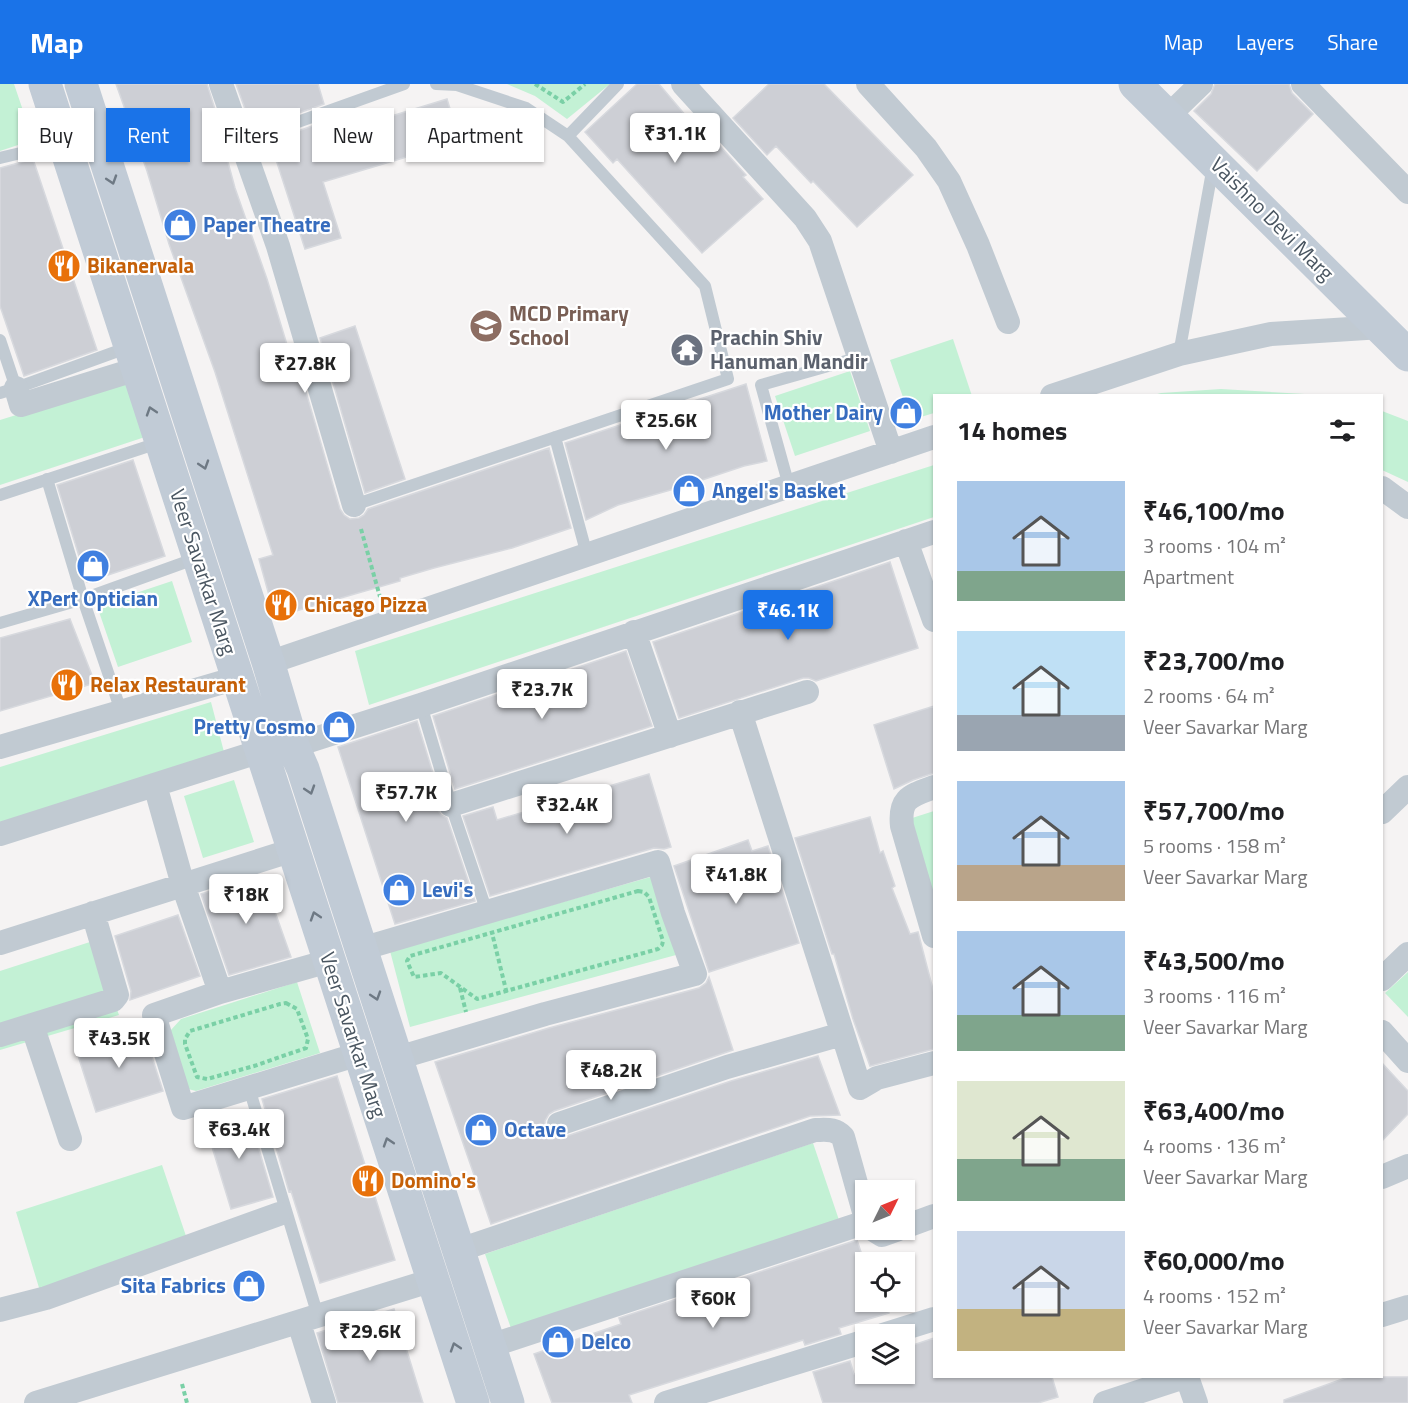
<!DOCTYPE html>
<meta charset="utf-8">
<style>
:root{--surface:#fff;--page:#f2f2f2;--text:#202124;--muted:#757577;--accent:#1a73e8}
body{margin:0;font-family:"Titillium Web",sans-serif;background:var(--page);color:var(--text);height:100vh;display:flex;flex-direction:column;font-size:22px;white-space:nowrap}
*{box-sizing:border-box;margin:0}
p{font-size:20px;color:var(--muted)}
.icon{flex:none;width:33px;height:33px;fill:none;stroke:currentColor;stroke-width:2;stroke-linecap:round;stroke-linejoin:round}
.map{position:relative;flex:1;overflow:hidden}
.sheet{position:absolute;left:933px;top:310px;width:450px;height:984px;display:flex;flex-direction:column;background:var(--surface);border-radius:0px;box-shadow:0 2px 4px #0004}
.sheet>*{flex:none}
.hud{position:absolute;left:18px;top:24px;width:570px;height:54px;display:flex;gap:12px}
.needle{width:39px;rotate:47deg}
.controls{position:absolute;left:855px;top:1096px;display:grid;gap:12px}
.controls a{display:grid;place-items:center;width:60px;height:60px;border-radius:0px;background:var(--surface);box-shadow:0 2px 4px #0004;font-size:30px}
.price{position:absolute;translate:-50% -51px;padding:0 14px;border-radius:6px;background:#fff;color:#222;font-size:20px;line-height:39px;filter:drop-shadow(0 2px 3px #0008)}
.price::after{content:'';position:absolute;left:50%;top:36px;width:18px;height:14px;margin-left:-9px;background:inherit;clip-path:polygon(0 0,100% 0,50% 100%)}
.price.selected{background:var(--accent);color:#fff}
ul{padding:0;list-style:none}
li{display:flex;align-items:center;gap:18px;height:150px;padding:0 24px}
li span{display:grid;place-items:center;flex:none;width:168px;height:120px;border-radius:0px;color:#555}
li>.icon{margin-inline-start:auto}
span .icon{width:72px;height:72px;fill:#fffc;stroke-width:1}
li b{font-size:26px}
h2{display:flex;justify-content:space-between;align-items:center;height:72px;padding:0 24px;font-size:26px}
.chip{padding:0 21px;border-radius:0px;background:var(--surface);box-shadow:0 2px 4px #0004;font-size:21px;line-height:54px}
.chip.selected{background:var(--accent);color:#fff}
header{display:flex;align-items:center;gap:36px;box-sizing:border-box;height:84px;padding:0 30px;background:var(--accent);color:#fff}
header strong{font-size:28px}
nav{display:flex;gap:33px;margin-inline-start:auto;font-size:21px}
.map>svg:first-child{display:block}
</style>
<header>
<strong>Map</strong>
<nav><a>Map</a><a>Layers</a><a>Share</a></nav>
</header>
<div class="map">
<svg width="1408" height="1319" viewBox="0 0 1408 1319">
<rect width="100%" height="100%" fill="#f5f3f3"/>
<path fill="#c3f1d5" d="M0,0H14L33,56L0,67Z
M507,0H610L567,35L535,12Z
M953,255L972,312H934V329L911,336L890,276Z
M850,287L870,347L795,372L775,312Z
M129,296L148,352L0,401V336Z
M1221,305L1339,312H1340H1150L1161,309Z
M1382,327L1408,337V398L1382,386Z
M934,381V433L369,621L355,567Z
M172,497L192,558L118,583L97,522Z
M211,618L224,668L0,739V683Z
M234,696L254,758L203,774L184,712Z
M934,727V812L909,735Z
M654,792L676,871L410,943L390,867Z
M93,857L119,931L0,966V887Z
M1408,888V933L1385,909Z
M297,898L320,969L196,1007L188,1005L170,947L181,935Z
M813,1059L841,1142L514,1253L485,1170Z
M162,1081L186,1152L40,1207L16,1128Z"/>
<path fill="#cdcfd5" stroke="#d7d9de" stroke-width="1.5" d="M116,0H207L221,44L219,45L235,104L267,195L288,264L293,263L340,425L344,431L350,435L359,434L364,431L368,425L549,364L571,444L512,464L434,484L400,494V497L275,533L259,475L273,471L215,288L169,160L147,87Z
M236,0H318L324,20L265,41L262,31L249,36Z
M637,0H659L708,58L713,54L746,91L743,93L763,115L702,169L617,75L613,79L585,48Z
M769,0H824L913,91L857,143L813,97L811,99L776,62L767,71L733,34Z
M1215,0H1289L1292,9L1313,30L1257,87L1194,27L1211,10Z
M447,15L460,57L323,98L341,154L305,165L270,57L329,36L333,50Z
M33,75L97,266L24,292L0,222V84Z
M355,242L405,395L365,409L320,254Z
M746,300L767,377L744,382L681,403L618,421L586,436L565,359Z
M133,376L165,472L87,498L57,401Z
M890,478L918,564L816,597L809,594H803L679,634L653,558Z
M70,535L95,599L0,627V554Z
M626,567L652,642L455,705L433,632Z
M934,622V689L913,696L894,705L874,641Z
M417,637L440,712L437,719V725L441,731L447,734L475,817L395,840L338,663Z
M649,690L671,763L664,765L654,764L490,812L463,732L493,723L497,736Z
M870,733L880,769L883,767L895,802L892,804L910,850L918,848L934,909V965L870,982L853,935L834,870H832L795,754Z
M748,756L752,767L768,762L799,859L709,888L674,782Z
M262,791L291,873L229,891L201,810Z
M178,831L200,892L130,916L131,907L115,852Z
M709,893L733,966L554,1027L549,1030L545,1037V1044L549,1050L556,1054L564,1053L731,997L818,972L840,1031L810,1032L491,1140L435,978L549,944L699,904L706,899Z
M142,942L163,1007L96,1028L75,962Z
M1382,979L1408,1007V1030L1382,1057Z
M337,992L395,1176L320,1199L291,1107L289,1108L262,1015Z
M248,1028L273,1113L231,1125L205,1040Z
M857,1156L866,1183V1218H886L889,1229L839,1244L841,1250L805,1261L803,1256L629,1311L632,1319H552L534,1270L621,1240L619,1234Z
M394,1225L423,1319H338L317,1249Z
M934,1254V1293H1052L1058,1313L1038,1319H823L813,1288L850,1277L854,1290H904V1264Z
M1348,1293H1408V1319H1284V1316Z"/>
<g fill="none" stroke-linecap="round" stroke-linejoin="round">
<path stroke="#7ad0a6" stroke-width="4" stroke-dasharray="4.5 3" stroke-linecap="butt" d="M535,0L563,18L585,0
M361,445L380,513
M638,807L644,808L649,813L663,857L662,861L658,865L477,915L441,889L414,893L407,877L410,872Z
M493,853L507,910
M460,904L466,928
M286,919L297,925L308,955L306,964L254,982L207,995L197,993L185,960V955L190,947L280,920Z
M182,1300L187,1319"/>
<path stroke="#c1cad2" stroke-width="12" d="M568,52L618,0
M242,58L404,0
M0,74L63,59
M0,256L16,304L129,263
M1179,270L1213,82
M0,309L16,304
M555,353L587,471
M789,402L761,301L860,273
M0,411L161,358
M354,421L728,295L705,202L568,52L526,24L457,1L436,0
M0,539L83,515L47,395
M421,621L451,721L487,828
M121,627L83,515L197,474
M249,1004L318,1232"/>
<path stroke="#c1cad2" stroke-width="24" d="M221,0L278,162L354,421
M683,0L805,134L820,157L891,368
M868,0L926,64L949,97L978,161L1008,238
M1303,0L1408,108
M1168,32L1201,0
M16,304L21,321L137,285
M1052,312L1179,270L1271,250L1382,243
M1382,404L1408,423
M906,457L934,536
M634,548L670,652
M268,579L934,353
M740,628L860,1004L877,994L934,979
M293,662L421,621L934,448
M0,663L237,594
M155,701L183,801L220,908
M934,703C910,712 899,714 902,742L934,852
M451,721L807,608
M1382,728L1408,703
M0,750L261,667
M0,859L293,766
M361,865L658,778L673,829L695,890L545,930L411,970H396
M329,877L220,908L154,931L183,1024L359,970
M1382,895L1408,870
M32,941L70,1055
M1382,948L1408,977
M0,951L113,916L117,911L93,829
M559,1040L727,983L842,950
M1382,1093L1408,1082
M904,1143L934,1132
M874,1146L882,1151L896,1146
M459,1166L815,1046C826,1046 835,1044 843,1053L866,1135
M0,1226L46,1214L279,1130
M1382,1231L1408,1223
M299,1239L324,1319
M883,1251L934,1235
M490,1262L866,1138
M1187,1293L1196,1319
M36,1319L433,1196
M666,1319L866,1257
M1105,1319L1184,1293"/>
<path stroke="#c1cbd6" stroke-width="33" d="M45,0L473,1319
M81,0L269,581L293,662L303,685L508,1319
M1135,0L1408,271"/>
</g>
<defs><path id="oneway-chevron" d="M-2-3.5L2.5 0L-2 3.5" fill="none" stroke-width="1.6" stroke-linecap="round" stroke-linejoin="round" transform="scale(1.5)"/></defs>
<g stroke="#6e7984">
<use href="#oneway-chevron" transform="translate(112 96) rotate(72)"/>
<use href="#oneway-chevron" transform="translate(151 327) rotate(-108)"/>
<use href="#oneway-chevron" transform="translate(204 381) rotate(72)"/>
<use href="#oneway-chevron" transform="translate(310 706) rotate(72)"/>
<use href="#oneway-chevron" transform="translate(315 832) rotate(-108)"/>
<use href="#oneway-chevron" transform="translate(376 912) rotate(72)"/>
<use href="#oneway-chevron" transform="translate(388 1058) rotate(-108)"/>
<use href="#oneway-chevron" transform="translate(455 1263) rotate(-108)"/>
</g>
<defs>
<symbol id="shop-disc" viewBox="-11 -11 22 22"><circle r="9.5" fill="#3f7fe0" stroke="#fff"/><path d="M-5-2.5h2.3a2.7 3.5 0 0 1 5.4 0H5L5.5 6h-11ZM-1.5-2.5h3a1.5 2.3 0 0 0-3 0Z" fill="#fff"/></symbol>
<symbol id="restaurant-disc" viewBox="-11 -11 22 22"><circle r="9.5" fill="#e8710a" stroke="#fff"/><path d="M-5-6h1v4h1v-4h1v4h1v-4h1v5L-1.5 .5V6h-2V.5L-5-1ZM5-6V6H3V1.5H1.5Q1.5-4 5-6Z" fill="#fff"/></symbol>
<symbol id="school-disc" viewBox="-11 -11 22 22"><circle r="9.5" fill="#8d6e63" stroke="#fff"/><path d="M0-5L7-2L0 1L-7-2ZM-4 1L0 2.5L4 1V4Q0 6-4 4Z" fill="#fff"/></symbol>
<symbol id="temple-disc" viewBox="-11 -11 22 22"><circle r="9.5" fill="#6b7280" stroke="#fff"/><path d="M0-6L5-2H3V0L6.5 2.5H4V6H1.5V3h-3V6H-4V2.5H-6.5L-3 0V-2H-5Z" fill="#fff"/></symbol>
</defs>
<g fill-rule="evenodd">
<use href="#shop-disc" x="161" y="122" width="38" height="38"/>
<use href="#restaurant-disc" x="45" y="163" width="38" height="38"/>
<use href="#school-disc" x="467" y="223" width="38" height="38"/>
<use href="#temple-disc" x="668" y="247" width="38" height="38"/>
<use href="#shop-disc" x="887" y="310" width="38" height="38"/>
<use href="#shop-disc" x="670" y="388" width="38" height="38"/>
<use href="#shop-disc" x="74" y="463" width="38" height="38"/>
<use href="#restaurant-disc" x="262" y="502" width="38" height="38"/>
<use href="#restaurant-disc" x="48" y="582" width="38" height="38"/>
<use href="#shop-disc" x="320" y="624" width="38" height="38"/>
<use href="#shop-disc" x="380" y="787" width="38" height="38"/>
<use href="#shop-disc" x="462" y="1027" width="38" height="38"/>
<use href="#restaurant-disc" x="349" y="1078" width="38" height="38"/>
<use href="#shop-disc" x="230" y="1183" width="38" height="38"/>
<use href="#shop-disc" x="539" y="1239" width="38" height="38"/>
</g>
<g text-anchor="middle" stroke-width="4.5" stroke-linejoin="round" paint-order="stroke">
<g font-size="21" fill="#4a5661" stroke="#fff">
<text transform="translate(1272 135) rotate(45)" y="7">Vaishno Devi Marg</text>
<text transform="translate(203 488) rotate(72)" y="7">Veer Savarkar Marg</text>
<text transform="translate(353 951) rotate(72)" y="7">Veer Savarkar Marg</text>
</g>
<g font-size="21" font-weight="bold" fill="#366cbe" stroke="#fff" text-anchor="start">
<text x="203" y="148">Paper Theatre</text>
<text x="883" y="336" text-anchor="end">Mother Dairy</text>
<text x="712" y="414">Angel's Basket</text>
<text x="93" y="522" text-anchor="middle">XPert Optician</text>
<text x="316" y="650" text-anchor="end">Pretty Cosmo</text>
<text x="422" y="813">Levi's</text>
<text x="504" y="1053">Octave</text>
<text x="226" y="1209" text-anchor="end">Sita Fabrics</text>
<text x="581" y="1265">Delco</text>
</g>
<g font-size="21" font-weight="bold" fill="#c56008" stroke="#fff" text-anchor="start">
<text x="87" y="189">Bikanervala</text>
<text x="304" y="528">Chicago Pizza</text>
<text x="90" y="608">Relax Restaurant</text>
<text x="391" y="1104">Domino's</text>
</g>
<g font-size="21" font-weight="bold" fill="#785e54" stroke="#fff" text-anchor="start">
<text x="509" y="237">MCD Primary<tspan x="509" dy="24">School</tspan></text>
</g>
<g font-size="21" font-weight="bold" fill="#5b616d" stroke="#fff" text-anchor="start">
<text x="710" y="261">Prachin Shiv<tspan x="710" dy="24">Hanuman Mandir</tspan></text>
</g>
</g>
</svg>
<div class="controls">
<a><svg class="needle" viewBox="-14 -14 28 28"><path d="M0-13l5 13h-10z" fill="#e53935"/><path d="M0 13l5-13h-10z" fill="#757577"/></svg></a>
<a><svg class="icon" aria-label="locate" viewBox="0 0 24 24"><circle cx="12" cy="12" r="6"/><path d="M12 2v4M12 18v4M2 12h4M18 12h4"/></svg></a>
<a><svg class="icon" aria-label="layers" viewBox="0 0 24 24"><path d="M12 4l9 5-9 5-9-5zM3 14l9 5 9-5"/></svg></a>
</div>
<b class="price" style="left:675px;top:80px">₹31.1K</b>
<b class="price" style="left:305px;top:310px">₹27.8K</b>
<b class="price" style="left:666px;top:367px">₹25.6K</b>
<b class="price selected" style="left:788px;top:557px">₹46.1K</b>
<b class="price" style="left:542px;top:636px">₹23.7K</b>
<b class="price" style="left:406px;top:739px">₹57.7K</b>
<b class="price" style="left:567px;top:751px">₹32.4K</b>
<b class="price" style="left:736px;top:821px">₹41.8K</b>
<b class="price" style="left:246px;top:841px">₹18K</b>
<b class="price" style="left:119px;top:985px">₹43.5K</b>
<b class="price" style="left:611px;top:1017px">₹48.2K</b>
<b class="price" style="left:239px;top:1076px">₹63.4K</b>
<b class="price" style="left:713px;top:1245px">₹60K</b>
<b class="price" style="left:370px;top:1278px">₹29.6K</b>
<div class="hud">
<a class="chip">Buy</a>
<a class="chip selected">Rent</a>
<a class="chip">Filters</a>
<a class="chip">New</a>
<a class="chip">Apartment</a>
</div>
<section class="sheet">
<h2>14 homes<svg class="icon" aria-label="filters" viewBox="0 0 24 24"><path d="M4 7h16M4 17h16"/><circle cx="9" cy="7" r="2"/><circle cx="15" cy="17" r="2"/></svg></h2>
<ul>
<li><span style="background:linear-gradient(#a9c7e8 75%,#7fa58c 0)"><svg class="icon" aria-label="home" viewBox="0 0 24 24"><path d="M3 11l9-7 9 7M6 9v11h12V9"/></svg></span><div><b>₹46,100/mo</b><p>3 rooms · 104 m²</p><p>Apartment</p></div></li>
<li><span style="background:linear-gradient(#bfe0f5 70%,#9aa5b1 0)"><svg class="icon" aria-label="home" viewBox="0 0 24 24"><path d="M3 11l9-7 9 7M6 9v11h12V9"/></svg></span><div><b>₹23,700/mo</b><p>2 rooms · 64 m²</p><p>Veer Savarkar Marg</p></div></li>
<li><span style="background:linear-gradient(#a9c7e8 70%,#b9a48a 0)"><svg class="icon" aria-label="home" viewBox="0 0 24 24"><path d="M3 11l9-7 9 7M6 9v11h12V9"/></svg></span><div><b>₹57,700/mo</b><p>5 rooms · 158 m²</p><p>Veer Savarkar Marg</p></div></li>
<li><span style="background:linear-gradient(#a9c7e8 70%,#7fa58c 0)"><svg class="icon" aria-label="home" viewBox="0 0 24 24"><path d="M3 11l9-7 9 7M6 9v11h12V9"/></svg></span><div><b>₹43,500/mo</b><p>3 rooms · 116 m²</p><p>Veer Savarkar Marg</p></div></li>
<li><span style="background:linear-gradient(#dfe7d0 65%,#7fa58c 0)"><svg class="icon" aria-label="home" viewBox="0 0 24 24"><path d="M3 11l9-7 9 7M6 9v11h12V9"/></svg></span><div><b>₹63,400/mo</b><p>4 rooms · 136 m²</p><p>Veer Savarkar Marg</p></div></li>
<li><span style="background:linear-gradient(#c9d6e8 65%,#c2b280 0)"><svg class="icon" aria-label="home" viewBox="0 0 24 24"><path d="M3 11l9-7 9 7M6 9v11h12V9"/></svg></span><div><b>₹60,000/mo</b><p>4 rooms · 152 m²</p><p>Veer Savarkar Marg</p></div></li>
</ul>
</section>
</div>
